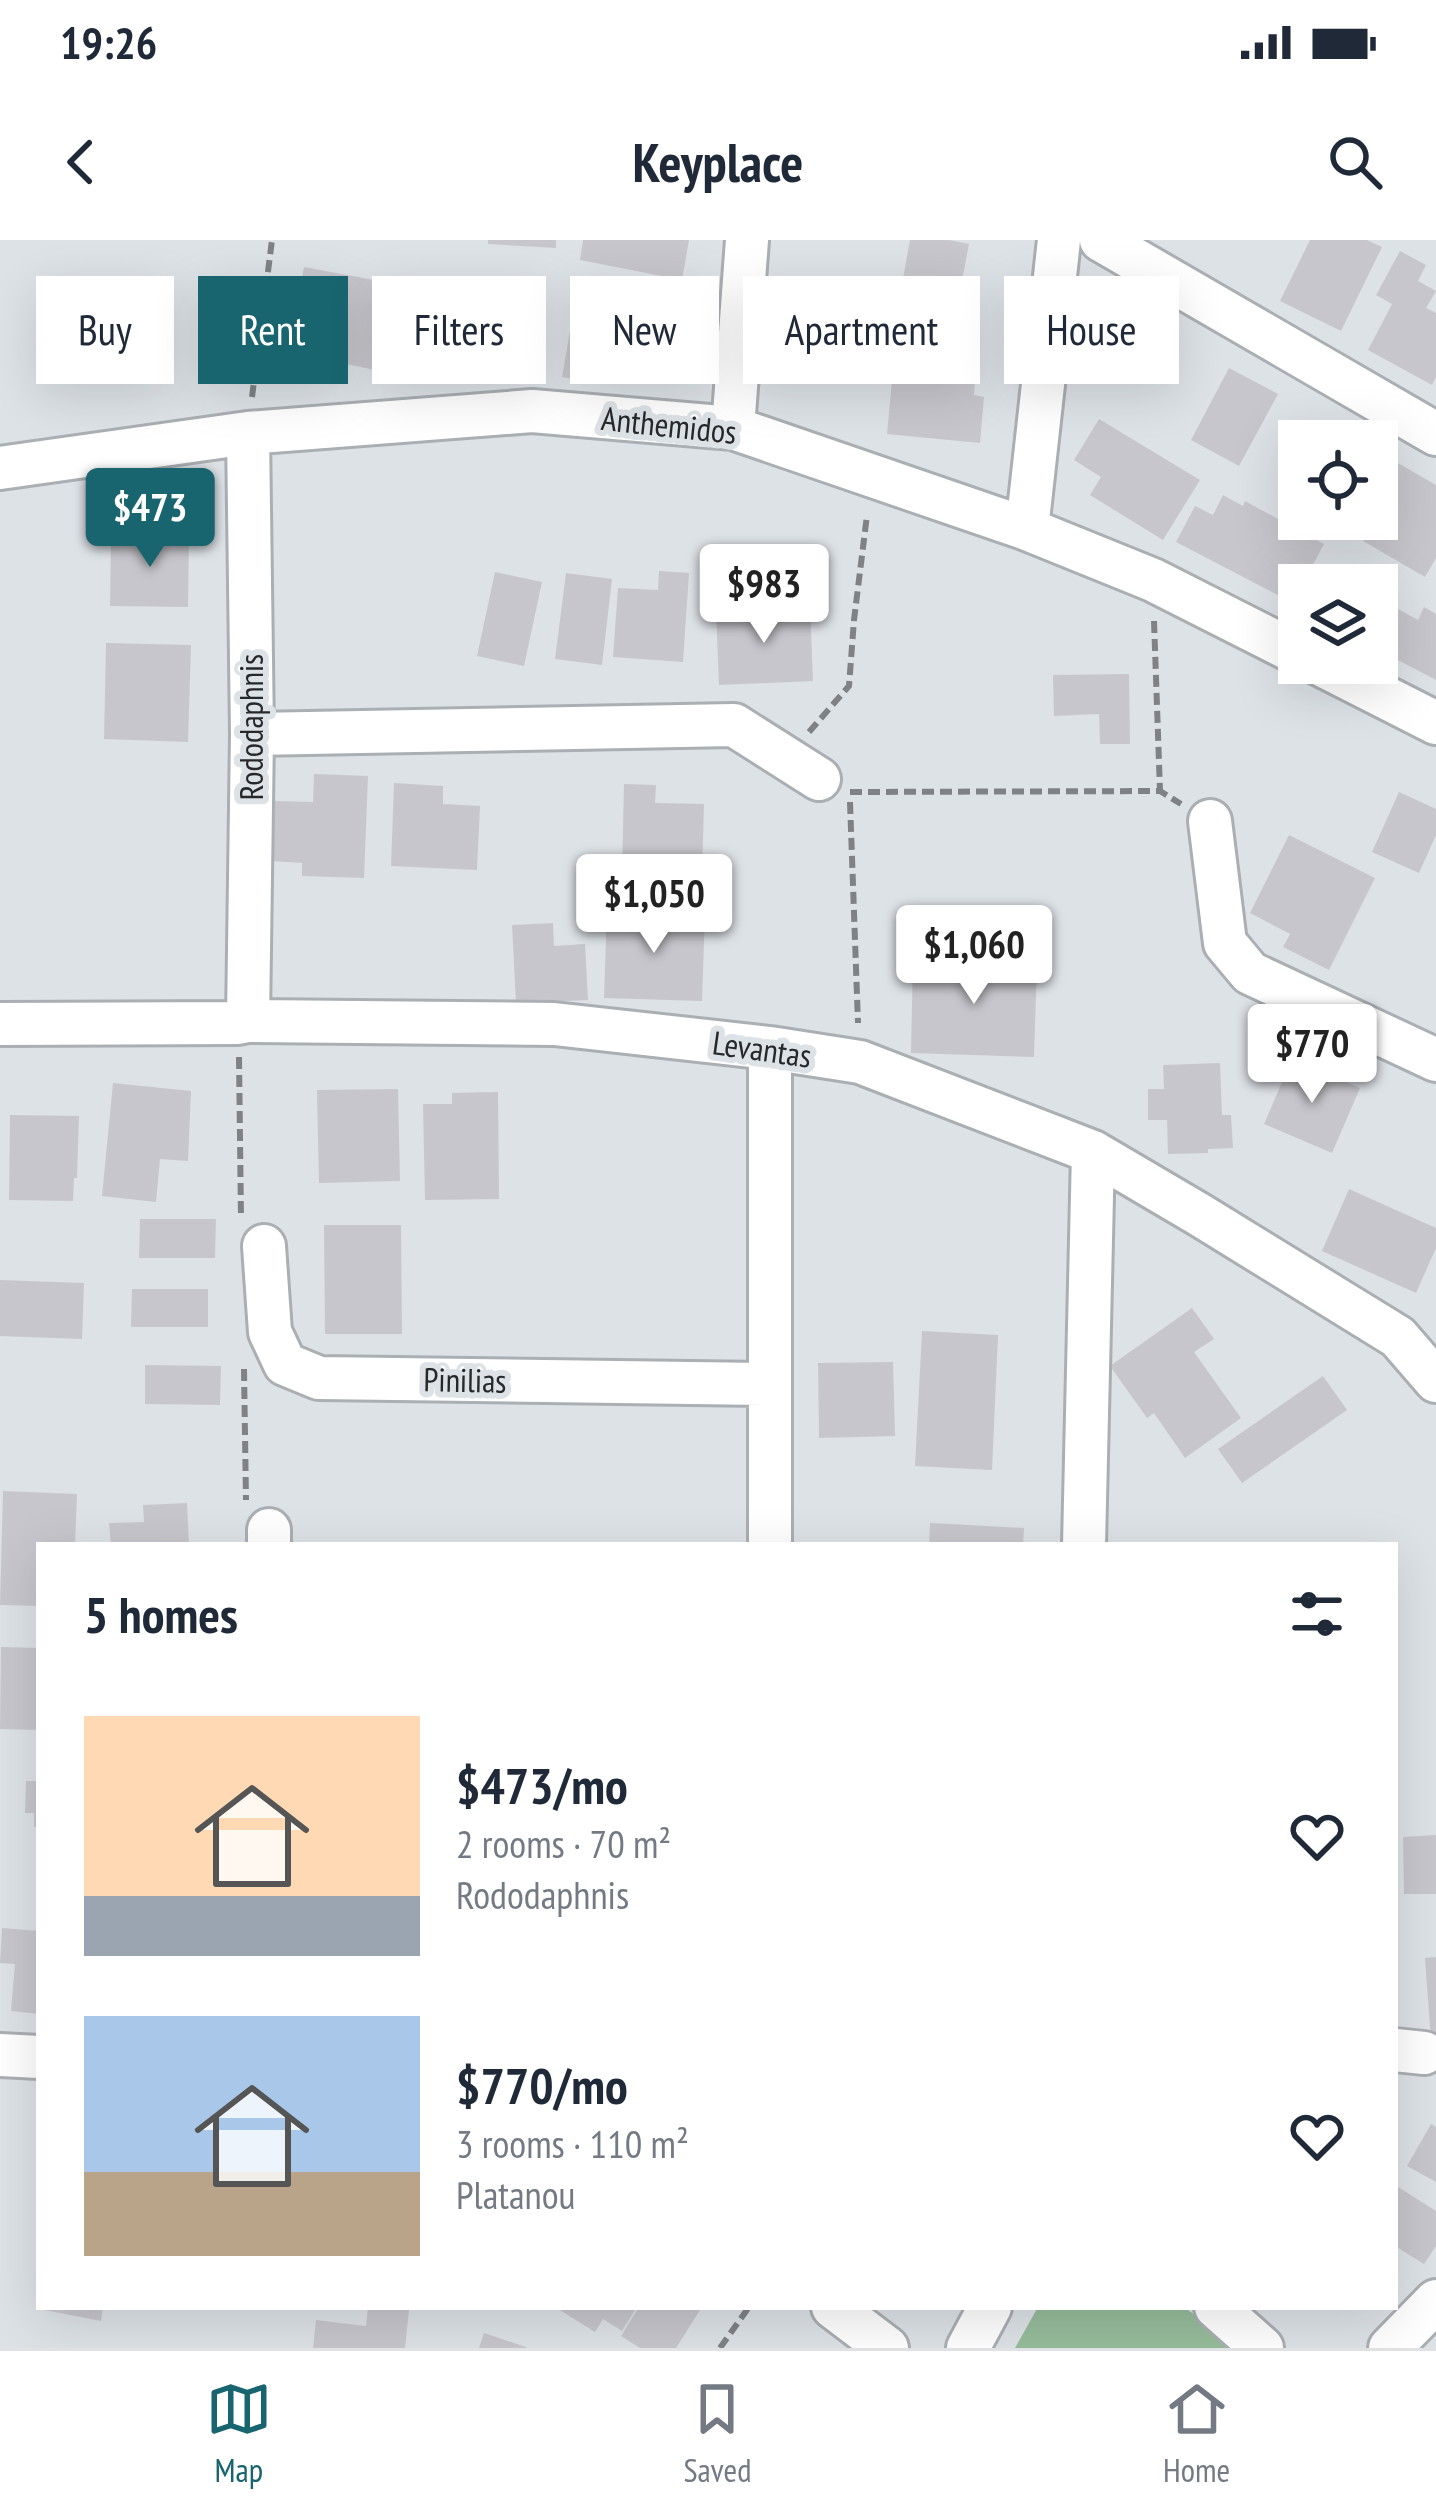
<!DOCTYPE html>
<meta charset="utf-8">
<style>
:root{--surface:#fff;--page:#f6f6f7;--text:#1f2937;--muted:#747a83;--line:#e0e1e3;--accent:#19656f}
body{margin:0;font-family:"PT Sans Narrow",sans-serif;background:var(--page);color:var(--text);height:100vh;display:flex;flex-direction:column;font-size:45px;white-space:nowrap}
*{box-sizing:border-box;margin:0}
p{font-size:39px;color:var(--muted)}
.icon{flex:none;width:66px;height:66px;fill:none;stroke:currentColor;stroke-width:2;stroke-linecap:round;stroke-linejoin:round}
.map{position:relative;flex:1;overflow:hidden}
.panel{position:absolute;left:36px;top:1302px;width:1362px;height:768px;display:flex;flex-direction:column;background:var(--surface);border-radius:0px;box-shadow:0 12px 48px #0002}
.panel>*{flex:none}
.banner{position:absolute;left:36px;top:36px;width:1365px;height:108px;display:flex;gap:24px}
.buttons{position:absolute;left:1278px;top:180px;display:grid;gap:24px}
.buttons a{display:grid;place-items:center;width:120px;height:120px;border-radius:0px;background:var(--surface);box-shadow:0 12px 48px #0002;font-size:60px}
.price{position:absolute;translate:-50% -102px;padding:0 27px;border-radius:12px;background:#fff;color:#222;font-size:39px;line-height:78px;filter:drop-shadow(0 3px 6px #0008)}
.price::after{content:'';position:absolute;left:50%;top:72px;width:36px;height:27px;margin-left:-18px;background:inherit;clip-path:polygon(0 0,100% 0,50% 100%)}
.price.selected{background:var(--accent);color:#fff}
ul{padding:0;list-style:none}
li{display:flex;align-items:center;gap:36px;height:300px;padding:0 48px}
li span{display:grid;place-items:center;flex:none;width:336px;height:240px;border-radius:0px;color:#555}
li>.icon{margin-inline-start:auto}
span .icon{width:144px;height:144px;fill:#fffc;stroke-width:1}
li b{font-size:51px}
h2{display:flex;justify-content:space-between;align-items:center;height:144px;padding:0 48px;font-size:51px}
.pill{padding:0 42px;border-radius:0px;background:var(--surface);box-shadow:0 12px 48px #0002;font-size:42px;line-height:108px}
.pill.selected{background:var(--accent);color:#fff}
.status{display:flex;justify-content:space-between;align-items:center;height:84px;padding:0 60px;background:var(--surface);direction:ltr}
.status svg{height:33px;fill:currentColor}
header{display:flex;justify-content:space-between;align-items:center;height:156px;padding:0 48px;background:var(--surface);font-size:54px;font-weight:700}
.dock{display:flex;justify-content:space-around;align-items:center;height:168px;border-top:3px solid var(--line);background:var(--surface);font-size:33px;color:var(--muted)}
.dock a{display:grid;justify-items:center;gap:6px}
.dock .selected{color:var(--accent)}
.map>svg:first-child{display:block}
</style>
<div class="status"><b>19:26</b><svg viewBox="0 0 49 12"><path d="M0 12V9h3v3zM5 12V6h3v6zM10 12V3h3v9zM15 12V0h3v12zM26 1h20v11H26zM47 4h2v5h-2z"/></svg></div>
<header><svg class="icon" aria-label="back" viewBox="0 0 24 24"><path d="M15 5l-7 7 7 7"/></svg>Keyplace<svg class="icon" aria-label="search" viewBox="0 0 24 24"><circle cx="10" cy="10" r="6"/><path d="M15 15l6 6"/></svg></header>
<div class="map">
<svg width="1436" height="2108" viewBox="0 0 1436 2108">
<rect width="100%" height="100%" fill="#dde2e7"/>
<path fill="#96bc9b" d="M1038,2067H1184L1203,2081L1230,2108H1015Z"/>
<path fill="#c7c6cc" d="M488,0H556V8L488,4Z
M583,0H689L682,40L580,20Z
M910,0H949L969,4L953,87L896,77Z
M1310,0H1367L1382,7L1341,91L1280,61Z
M1400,11L1426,25L1418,41L1436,51L1426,68L1436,73V137L1432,145L1368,110L1392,64L1376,55Z
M304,27L406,46L389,133L342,123L345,110L291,100Z
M464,46L523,56L511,132L431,119L443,50L463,53Z
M629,54L691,64L678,144L606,132L605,144L562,137L573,74L625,82Z
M895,108L956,114L954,138L975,140L974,155L984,157L980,203L887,194Z
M1229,128L1278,154L1239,226L1191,200Z
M1099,179L1200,240L1163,300L1090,255L1101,237L1074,220Z
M1377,211L1436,245V318L1425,337L1363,301L1382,268L1377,265Z
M1223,255L1243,266L1245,261L1324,304L1302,345H1299L1293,363L1176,302L1195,266L1213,275Z
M111,294L189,295L188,367L110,366Z
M659,331L689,333L683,422L613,417L618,348L658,350Z
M495,332L542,342L524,426L477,416Z
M566,333L612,339L602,425L555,419Z
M1377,347L1390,354L1385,362L1418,380L1424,367L1436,374V440L1377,409Z
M810,366L813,441L719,445L716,370Z
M106,403L191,405L188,502L104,499Z
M1129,434L1130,504H1100L1099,474L1054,476L1053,435Z
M314,534L368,536L364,638L302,636V623L272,621L275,561L313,562Z
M394,543L443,546V564L480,566L477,630L391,626Z
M624,544L656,545L655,563L704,564L702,635L622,632Z
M1399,552L1436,569V595L1419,633L1372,612Z
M1289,595L1375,638L1329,730L1283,707L1290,694L1250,673Z
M607,670L705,674L702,761L604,758Z
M553,683L554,706L585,704L588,760L516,763L512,685Z
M913,718L1037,722L1034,817L911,813Z
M1292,819L1360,848L1332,913L1264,884Z
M1220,823L1222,875H1231L1233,908L1208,909V913L1168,914L1167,880H1148V849H1164L1163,825Z
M113,843L191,851L188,921L160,919L156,962L102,956Z
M398,849L400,941L319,943L317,850Z
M498,852L499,959L425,960L423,864H452V853Z
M10,875L79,876L77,938H74L73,961L9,960Z
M1349,949L1436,988V1008L1416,1053L1322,1011Z
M140,979H216L215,1018H139Z
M324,985H401L402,1094H325Z
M0,1040L84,1043L82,1099L0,1096Z
M132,1049H208V1087H131Z
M1192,1068L1214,1099L1194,1112L1241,1178L1185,1218L1154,1173L1147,1178L1110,1126Z
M922,1091L998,1095L992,1230L915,1226Z
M893,1122L895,1196L819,1198L818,1123Z
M145,1125L221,1126L220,1165L145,1164Z
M1323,1136L1347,1170L1242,1243L1218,1209Z
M3,1251L77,1254L75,1305H39V1366L0,1365Z
M187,1263L189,1305H111L109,1283L144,1282L143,1265Z
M930,1283L1024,1288L1023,1305H929Z
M1,1407L39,1408V1490L0,1489Z
M26,1541H39V1587H34V1573H25Z
M1436,1595V1654H1404L1403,1597Z
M2,1688L39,1691V1774L11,1771L15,1724L0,1723Z
M1436,1717V1800H1431L1425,1718Z
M1431,1884L1436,1887V1942L1407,1926Z
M1395,1945L1436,1971V2006L1424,2024L1395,2006Z
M39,2067H103L101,2081L39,2069Z
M368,2067L409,2070L405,2108H313L316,2080L366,2086Z
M555,2067H637L622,2091L603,2079L595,2092Z
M639,2067H702L676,2108H640L621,2096Z
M484,2093L526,2107V2108H479Z"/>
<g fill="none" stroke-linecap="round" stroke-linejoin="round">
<defs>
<path id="minor" d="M1101,0L1436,194
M733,188L747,0
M248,193L252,494L248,781
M0,228L248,193L532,171L733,188L1027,289L1153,340L1299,414
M1027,289L1059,0
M1318,423L1436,483
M252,494L734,485L819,539
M1210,581L1225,703L1250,733L1436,820
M0,784L238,783L248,781L554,784L770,808L860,822L1093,912L1200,975L1398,1097L1436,1141
M770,808V1305
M264,1006L270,1092L285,1124L319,1138L769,1144
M269,1305V1290
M1084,1305L1093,912
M1395,1810L1424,1813
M0,1815L39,1817
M833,2067L887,2108
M1216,2067L1262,2108
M968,2108L990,2067
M1390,2108L1436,2061"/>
</defs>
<use href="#minor" stroke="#aaafb4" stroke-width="48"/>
<path stroke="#7f8285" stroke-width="6" stroke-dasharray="12 6" stroke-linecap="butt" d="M252,157L272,0
M1154,381L1160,551
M809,492L849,446L854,380L867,275
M850,552L1160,551L1181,564
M850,562L858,783
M239,817L241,978
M244,1129L246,1260
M720,2108L749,2067"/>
<use href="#minor" stroke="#fff" stroke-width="42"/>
</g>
<g text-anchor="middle" stroke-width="12" stroke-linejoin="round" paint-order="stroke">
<g font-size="33" fill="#26282a" stroke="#dde2e7">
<text transform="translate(669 185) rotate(6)" y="12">Anthemidos</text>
<text transform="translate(251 487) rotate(-90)" y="12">Rododaphnis</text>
<text transform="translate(762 809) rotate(8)" y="12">Levantas</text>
<text transform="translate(465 1140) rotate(1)" y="12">Pinilias</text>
</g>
</g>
</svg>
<div class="buttons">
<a><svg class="icon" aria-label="locate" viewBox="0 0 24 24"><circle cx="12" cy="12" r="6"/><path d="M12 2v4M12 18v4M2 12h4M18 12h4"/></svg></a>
<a><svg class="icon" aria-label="layers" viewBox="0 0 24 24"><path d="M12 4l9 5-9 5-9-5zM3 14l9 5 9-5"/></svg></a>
</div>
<b class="price selected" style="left:150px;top:330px">$473</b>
<b class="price" style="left:764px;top:406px">$983</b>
<b class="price" style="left:654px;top:716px">$1,050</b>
<b class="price" style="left:974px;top:767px">$1,060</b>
<b class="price" style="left:1312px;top:866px">$770</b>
<div class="banner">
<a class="pill">Buy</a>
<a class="pill selected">Rent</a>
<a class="pill">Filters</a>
<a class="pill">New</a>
<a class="pill">Apartment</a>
<a class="pill">House</a>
</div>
<section class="panel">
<h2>5 homes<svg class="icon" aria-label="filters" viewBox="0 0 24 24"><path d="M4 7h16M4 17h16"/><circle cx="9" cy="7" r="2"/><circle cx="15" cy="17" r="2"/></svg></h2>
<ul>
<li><span style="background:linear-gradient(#ffd9b3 75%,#9aa5b1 0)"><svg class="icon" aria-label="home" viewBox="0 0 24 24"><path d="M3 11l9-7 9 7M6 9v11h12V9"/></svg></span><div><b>$473/mo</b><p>2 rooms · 70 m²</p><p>Rododaphnis</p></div><svg class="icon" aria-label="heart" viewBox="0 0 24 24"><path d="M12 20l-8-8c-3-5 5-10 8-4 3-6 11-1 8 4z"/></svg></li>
<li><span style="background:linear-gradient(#a9c7e8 65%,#b9a48a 0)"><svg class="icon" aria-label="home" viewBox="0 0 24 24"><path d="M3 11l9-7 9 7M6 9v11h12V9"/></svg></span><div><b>$770/mo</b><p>3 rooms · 110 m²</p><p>Platanou</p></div><svg class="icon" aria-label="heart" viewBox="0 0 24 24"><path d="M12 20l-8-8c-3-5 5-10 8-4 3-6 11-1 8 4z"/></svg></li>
</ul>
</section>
</div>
<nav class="dock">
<a class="selected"><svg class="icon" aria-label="map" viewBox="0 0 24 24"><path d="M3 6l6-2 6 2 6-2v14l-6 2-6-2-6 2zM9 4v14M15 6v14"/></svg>Map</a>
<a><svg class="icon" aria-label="saved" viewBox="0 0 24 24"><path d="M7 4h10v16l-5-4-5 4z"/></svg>Saved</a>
<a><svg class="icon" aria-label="home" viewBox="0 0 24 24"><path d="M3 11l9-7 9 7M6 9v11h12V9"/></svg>Home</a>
</nav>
